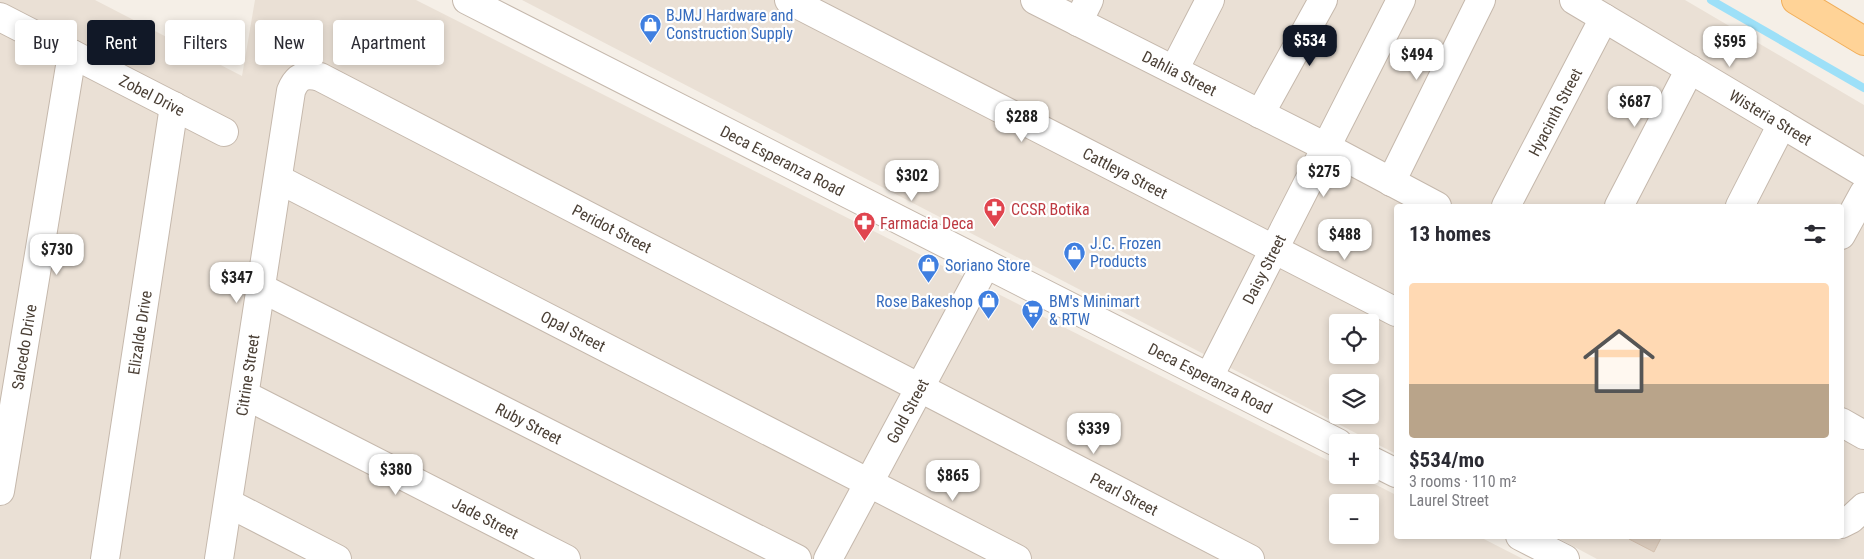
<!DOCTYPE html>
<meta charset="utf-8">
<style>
:root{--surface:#fff;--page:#f2f2f3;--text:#2b2b33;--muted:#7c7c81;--line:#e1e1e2;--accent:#111827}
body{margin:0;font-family:"Roboto Condensed",sans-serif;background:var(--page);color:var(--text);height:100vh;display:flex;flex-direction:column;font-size:19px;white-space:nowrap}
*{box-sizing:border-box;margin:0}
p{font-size:16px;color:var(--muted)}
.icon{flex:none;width:28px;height:28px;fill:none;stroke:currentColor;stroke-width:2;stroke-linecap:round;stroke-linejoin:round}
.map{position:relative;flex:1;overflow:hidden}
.sheet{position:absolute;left:1394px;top:204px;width:450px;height:335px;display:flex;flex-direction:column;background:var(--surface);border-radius:5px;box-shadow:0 2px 8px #0003}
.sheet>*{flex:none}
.hud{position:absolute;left:15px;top:20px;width:475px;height:45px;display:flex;gap:10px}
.fabs{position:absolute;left:1329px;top:314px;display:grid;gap:10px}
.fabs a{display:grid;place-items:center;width:50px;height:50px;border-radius:5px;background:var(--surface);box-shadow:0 2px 8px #0003;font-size:25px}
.price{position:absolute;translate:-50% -42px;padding:0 11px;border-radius:10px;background:#fff;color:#222;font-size:16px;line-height:32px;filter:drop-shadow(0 1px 2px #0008)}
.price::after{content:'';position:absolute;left:50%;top:30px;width:15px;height:11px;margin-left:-8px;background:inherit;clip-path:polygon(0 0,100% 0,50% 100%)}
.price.active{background:var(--accent);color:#fff}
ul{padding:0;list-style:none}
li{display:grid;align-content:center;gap:10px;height:265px;padding:0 15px}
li+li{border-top:1px solid var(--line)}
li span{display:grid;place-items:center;height:155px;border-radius:5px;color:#555}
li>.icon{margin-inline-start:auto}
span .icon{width:90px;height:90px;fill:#fffc;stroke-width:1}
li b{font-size:21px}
h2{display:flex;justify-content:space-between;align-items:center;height:60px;padding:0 15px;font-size:21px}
.chip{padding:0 18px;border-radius:5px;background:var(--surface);box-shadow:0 2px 8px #0003;font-size:18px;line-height:45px}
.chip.active{background:var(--accent);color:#fff}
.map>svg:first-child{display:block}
</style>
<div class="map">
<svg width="1864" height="559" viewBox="0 0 1864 559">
<rect width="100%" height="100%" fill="#f5efe7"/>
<path fill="#eae0d5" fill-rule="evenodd" d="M0,0H95L242,76L255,0H416L1337,465L1338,475H1357L1396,495V536H1478L1523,559H0ZM1338,502H1370V535H1338Z
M522,0H1685L1864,105V559H1597L1554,536H1841V206H1396V454ZM1338,322H1370V355H1338ZM1338,382H1370V415H1338Z"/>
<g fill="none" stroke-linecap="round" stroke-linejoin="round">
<path stroke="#9de0f8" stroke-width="8" d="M1711,0L1864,88"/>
</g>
<path fill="#dbccbe" stroke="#d4c0ae" d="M1630,536H1662L1654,552L1629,539Z"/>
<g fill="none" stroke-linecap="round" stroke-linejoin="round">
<defs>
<g id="minor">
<path id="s1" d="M467,0L1338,443"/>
<path id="s2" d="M789,0L1396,312"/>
<path id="s3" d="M1035,0L1326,147L1437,206"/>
<path id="s4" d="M1574,0L1864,173"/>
<path id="s5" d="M0,17L224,132"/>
<path d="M1078,22L1089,0"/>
<path d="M1174,70L1210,0"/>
<path d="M1260,114L1323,0"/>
<path id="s6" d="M278,179L1017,559"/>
<path d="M1391,182L1481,0"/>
<path id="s7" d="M1506,206L1604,18"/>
<path d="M1619,206L1690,69"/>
<path d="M1740,206L1782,124"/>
<path d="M1841,235L1864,193"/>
<path id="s8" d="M261,288L797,559"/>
<path id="s9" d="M1209,377L1401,0"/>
<path id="s10" d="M245,395L566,559"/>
<path d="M1841,422L1864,435"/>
<path d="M1370,460L1396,473"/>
<path id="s11" d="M0,491L72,54"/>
<path d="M228,503L337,559"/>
<path d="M1841,524L1851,519L1864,507"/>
<path d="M1520,536L1565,559"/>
<path id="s12" d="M105,559L174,106"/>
<path id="s13" d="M219,559L291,91C297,76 305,73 320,77L1250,559"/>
<path id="s14" d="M828,559L986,264"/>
</g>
<path id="major" d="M1796,0L1864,41"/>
</defs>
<use href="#minor" stroke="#c5b8ac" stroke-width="30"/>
<use href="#major" stroke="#f1ae59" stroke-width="30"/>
<use href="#minor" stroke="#fff" stroke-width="28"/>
<use href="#major" stroke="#ffd397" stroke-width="28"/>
</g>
<defs>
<symbol id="shop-pin" viewBox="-11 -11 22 30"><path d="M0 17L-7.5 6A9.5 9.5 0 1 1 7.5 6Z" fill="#3f7fe0" stroke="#fff"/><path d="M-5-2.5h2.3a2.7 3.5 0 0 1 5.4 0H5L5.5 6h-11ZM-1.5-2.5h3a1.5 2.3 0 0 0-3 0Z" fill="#fff"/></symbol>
<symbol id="pharmacy-pin" viewBox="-11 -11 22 30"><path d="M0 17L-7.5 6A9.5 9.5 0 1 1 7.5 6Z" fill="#e0444e" stroke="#fff"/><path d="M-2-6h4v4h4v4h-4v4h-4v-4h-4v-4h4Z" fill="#fff"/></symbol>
<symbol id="supermarket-pin" viewBox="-11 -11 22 30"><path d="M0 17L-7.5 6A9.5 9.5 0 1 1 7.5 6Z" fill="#3f7fe0" stroke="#fff"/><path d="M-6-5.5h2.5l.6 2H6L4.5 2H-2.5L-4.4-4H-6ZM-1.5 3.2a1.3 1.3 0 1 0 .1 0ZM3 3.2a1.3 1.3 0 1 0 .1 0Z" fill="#fff"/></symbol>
</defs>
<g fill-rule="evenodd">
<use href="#shop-pin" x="638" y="12" width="25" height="34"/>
<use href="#pharmacy-pin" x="982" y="196" width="25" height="34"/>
<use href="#pharmacy-pin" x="852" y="210" width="25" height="34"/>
<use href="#shop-pin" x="1062" y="240" width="25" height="34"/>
<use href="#shop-pin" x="916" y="252" width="25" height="34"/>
<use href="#shop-pin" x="976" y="288" width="25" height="34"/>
<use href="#supermarket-pin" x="1020" y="298" width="25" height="34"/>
</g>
<g text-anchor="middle" stroke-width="4.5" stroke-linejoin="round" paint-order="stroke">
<g font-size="16" fill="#366cbe" stroke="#fff" text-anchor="start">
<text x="666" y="21">BJMJ Hardware and<tspan x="666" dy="18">Construction Supply</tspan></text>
<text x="1090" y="249">J.C. Frozen<tspan x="1090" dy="18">Products</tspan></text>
<text x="945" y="271">Soriano Store</text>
<text x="973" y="307" text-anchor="end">Rose Bakeshop</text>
<text x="1049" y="307">BM's Minimart<tspan x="1049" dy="18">&amp; RTW</tspan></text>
</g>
<g font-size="16" fill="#4a3f35" stroke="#fff">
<text dy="6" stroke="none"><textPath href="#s3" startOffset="162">Dahlia Street</textPath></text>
<text dy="6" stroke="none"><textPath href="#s5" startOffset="171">Zobel Drive</textPath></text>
<text dy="6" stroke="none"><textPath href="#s7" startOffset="106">Hyacinth Street</textPath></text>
<text dy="6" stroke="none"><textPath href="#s4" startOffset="229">Wisteria Street</textPath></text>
<text dy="6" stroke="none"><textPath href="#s1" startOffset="354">Deca Esperanza Road</textPath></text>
<text dy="6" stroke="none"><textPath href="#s2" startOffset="378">Cattleya Street</textPath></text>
<text dy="6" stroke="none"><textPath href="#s13" startOffset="839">Peridot Street</textPath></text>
<text dy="6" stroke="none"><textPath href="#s9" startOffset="121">Daisy Street</textPath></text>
<text dy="6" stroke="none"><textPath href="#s6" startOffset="332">Opal Street</textPath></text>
<text dy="6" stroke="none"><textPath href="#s12" startOffset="229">Elizalde Drive</textPath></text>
<text dy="6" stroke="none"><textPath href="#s11" startOffset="146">Salcedo Drive</textPath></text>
<text dy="6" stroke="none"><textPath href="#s13" startOffset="186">Citrine Street</textPath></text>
<text dy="6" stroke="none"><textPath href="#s1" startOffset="834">Deca Esperanza Road</textPath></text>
<text dy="6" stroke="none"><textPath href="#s14" startOffset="168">Gold Street</textPath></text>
<text dy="6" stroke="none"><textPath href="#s8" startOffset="300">Ruby Street</textPath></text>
<text dy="6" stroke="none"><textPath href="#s13" startOffset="1416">Pearl Street</textPath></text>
<text dy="6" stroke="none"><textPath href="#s10" startOffset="270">Jade Street</textPath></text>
</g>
<g font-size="16" fill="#be3a42" stroke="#fff" text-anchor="start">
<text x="1011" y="215">CCSR Botika</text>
<text x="880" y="229">Farmacia Deca</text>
</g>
</g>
</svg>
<div class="fabs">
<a><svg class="icon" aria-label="locate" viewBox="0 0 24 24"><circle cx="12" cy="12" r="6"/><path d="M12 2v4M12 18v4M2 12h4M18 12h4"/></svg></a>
<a><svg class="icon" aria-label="layers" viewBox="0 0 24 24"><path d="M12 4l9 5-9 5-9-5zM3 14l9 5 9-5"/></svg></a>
<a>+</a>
<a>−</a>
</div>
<b class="price active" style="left:1310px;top:67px">$534</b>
<b class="price" style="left:1730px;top:68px">$595</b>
<b class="price" style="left:1417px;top:81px">$494</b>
<b class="price" style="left:1635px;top:128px">$687</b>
<b class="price" style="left:1022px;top:143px">$288</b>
<b class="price" style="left:1324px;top:198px">$275</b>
<b class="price" style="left:912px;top:202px">$302</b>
<b class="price" style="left:1345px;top:261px">$488</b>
<b class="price" style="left:57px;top:276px">$730</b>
<b class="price" style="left:237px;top:304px">$347</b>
<b class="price" style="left:1094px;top:455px">$339</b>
<b class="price" style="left:396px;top:496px">$380</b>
<b class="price" style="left:953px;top:502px">$865</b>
<div class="hud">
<a class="chip">Buy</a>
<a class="chip active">Rent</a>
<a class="chip">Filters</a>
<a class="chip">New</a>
<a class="chip">Apartment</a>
</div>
<section class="sheet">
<h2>13 homes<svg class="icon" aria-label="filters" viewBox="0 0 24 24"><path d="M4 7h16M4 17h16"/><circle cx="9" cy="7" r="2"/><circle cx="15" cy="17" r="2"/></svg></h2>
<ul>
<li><span style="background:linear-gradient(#ffd9b3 65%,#b9a48a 0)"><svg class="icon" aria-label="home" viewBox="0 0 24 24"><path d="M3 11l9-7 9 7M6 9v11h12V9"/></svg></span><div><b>$534/mo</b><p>3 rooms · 110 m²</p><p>Laurel Street</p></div></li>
</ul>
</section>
</div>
